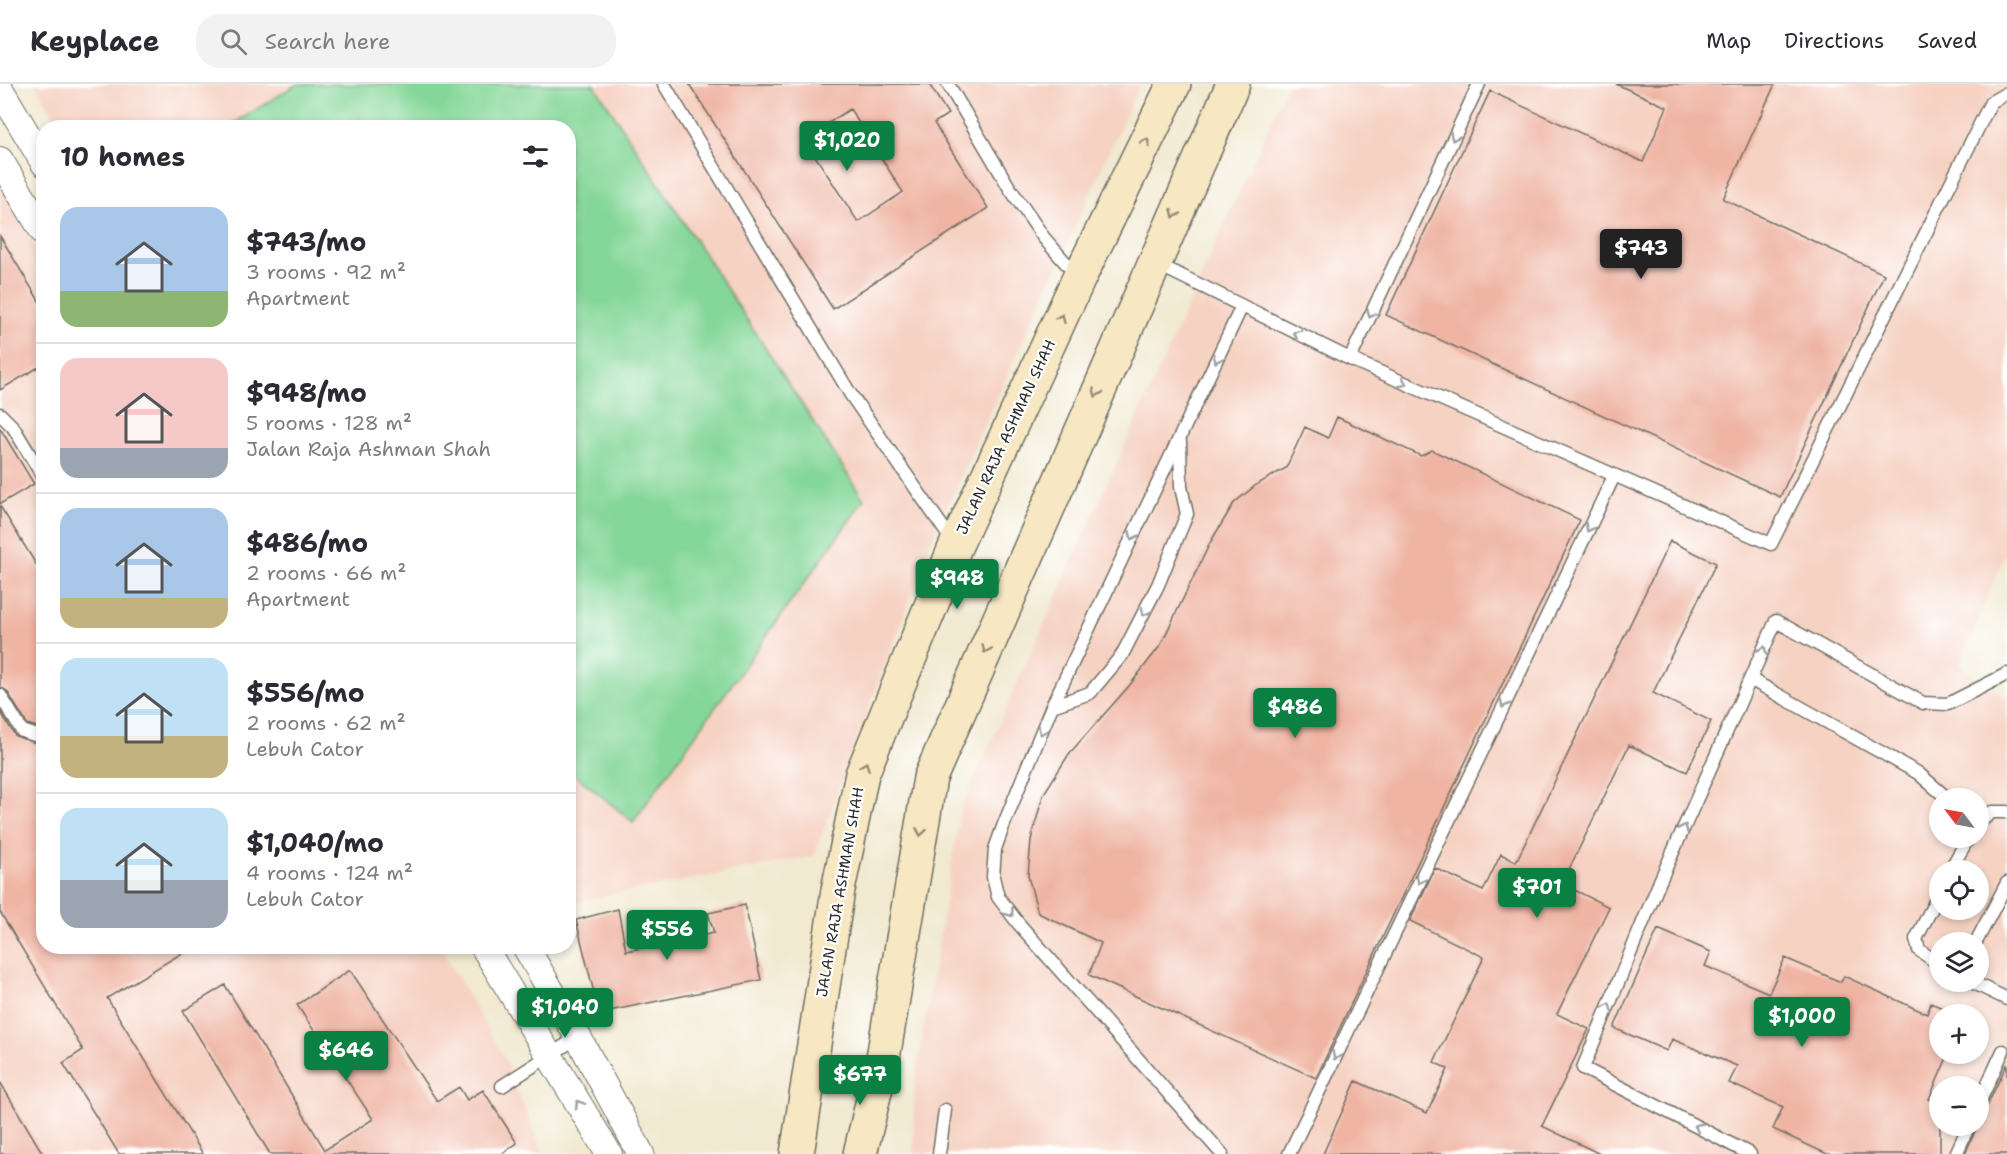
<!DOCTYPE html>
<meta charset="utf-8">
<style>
:root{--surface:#fff;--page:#f2f2f3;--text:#2b2b33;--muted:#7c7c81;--line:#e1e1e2;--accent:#0b8043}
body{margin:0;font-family:"Shantell Sans",sans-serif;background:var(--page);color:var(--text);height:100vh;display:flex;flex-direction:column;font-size:22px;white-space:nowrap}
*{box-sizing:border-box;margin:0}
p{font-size:20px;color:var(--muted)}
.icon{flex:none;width:33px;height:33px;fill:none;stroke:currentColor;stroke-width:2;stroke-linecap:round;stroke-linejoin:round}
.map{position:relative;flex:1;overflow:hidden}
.side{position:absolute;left:36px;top:36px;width:540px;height:834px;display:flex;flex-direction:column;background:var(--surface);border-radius:24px;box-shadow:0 3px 9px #0003}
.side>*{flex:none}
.needle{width:39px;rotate:302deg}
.tools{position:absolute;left:1929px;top:704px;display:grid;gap:12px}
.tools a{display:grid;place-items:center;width:60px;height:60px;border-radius:50%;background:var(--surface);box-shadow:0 3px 9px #0003;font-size:30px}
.price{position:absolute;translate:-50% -51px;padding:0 14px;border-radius:6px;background:var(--accent);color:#fff;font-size:20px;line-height:39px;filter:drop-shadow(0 2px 3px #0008)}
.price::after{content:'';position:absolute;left:50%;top:36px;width:18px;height:14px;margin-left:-9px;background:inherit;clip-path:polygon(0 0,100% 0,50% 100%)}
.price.on{background:#222;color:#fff}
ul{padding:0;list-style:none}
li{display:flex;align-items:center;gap:18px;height:150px;padding:0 24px}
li+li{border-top:2px solid var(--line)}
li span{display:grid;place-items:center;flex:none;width:168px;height:120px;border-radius:18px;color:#555}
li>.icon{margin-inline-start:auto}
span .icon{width:72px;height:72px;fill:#fffc;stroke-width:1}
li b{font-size:26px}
h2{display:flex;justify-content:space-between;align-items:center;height:72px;padding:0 24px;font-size:26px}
header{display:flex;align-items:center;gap:36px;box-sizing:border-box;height:84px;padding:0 30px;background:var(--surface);border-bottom:2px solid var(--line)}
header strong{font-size:28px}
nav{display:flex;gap:33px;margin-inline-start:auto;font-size:21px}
.search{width:420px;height:54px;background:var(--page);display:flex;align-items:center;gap:15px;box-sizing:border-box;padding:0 21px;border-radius:24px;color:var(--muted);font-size:22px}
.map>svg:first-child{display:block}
</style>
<header>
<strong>Keyplace</strong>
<div class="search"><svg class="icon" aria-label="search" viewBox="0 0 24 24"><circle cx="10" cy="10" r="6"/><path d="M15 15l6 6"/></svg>Search here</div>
<nav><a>Map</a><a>Directions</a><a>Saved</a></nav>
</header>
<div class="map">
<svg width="2007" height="1070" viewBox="0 0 2007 1070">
<rect width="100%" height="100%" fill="#fff"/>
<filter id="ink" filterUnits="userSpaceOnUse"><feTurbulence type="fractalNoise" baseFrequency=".0167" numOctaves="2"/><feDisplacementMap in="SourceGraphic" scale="12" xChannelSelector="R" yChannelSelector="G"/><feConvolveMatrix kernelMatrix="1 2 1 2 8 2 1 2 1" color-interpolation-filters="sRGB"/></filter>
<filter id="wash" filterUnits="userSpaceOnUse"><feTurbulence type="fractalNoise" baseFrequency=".008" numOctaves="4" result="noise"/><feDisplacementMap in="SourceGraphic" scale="24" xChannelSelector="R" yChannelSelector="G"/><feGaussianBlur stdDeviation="1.35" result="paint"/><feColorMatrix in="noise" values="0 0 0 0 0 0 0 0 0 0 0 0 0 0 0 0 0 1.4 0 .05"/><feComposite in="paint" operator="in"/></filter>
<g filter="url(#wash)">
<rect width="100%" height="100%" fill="#f1e9d0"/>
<path fill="#f6d2c3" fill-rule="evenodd" d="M35,0H1140L931,458L814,772L569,819L568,44L61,43Z
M1288,0H2007V467L1959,580L2007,616V1070H913L915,997L961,724ZM1940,714H1978V753H1940ZM1940,786H1978V825H1940ZM1940,858H1978V897H1940ZM1940,930H1978V969H1940ZM1940,1002H1978V1041H1940Z
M0,101L43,176L44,862L440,863L505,975L543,1070H0Z"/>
<path fill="#85d799" stroke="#588162" stroke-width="1.5" d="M297,0H594L864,416L633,738L569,686L568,44L228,43Z"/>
<g id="blocks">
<path fill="#efb4a2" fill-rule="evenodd" d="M689,0H929L948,30L934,39L988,124L833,225ZM850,25L903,108L858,138L804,55Z
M1616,0H1775L1723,115L1884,190L1780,413L1386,231L1490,7L1643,78L1667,23Z
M0,152L44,225V280L0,306Z
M1337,333L1421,372L1432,366L1580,436L1316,994L1089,891L1101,859L1038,829L1028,792L1031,756L1043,711L1069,670L1129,602L1160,562L1211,457L1234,419L1256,401L1286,384L1305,343L1328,354Z
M0,344L34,400L0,420Z
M0,422L44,493V645L27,640L7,607L0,603Z
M1670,457L1716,479L1653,609L1711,637L1687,688L1629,661L1562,800L1609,823L1557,930L1589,945L1542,1042L1600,1070H1323L1356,997L1427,1029L1448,985L1434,978L1484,873L1410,837L1435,784L1483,807L1501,770L1516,778Z
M0,627L15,652L44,662V862H194L107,914L203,1070H119L63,979L83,966L0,828Z
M745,821L761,896L599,929L576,836L618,825L626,867L714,849L708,829Z
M1658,845L1711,868L1705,882L1769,909L1785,874L1841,898L1844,892L1927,930L1931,919L1956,930H1940V969H1949L1929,1015L1940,1020V1070H1827L1773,1045L1783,1023L1729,999L1737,982L1672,955L1667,967L1614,944Z
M350,886L437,1017L459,1003L467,1016L483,1006L517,1059L502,1070H270L183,927L225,901L325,1066L373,1035L297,921Z
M2007,980V1070H1965L1977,1043Z
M0,998L43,1070H0Z"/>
</g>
</g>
<g filter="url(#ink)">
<use href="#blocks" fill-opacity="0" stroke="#706e65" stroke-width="1.5"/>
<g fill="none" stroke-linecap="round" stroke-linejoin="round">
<defs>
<path id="lane" d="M664,0L851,311L953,458
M948,0L1009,103L1044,154L1078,193
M1157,180L1350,275L1771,460L1991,18L2007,9
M1350,275L1479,0
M0,330L13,343L44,394
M1750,595L1918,689L1947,714
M0,611L22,647L44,654
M1052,622L1090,609L1122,571L1158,501L1187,430L1181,403L1180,357
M1978,739L1992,728H2007
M1950,786L1969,753
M1940,808L1916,855L1919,866L1940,881
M1976,858L2007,799
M1970,897L2007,915
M502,1002L578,953
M1978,1021L2003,967
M939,1070L945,1026
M1222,1070L1018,839L998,813L993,793L995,765L1004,740L1052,622L1242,222
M1289,1070L1614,392
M1750,1070L1583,984L1660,797L1776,537L1923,619L1948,620L2007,590
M1956,1070L1969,1041"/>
<path id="street" d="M0,5L44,79
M0,76L44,149
M483,862L609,1070
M525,862L578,953L641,1070"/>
<path id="secondary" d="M797,1070L838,806L862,690L956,461L1079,194L1174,0
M860,1070L883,974L930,694L1233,0"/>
</defs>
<use href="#lane" stroke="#706e65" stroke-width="15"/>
<use href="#street" stroke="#706e65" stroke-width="28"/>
<use href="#secondary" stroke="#706e65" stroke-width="36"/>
<use href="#lane" stroke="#fff" stroke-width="12"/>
<use href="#street" stroke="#fff" stroke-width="26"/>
<use href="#secondary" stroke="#f7e8c3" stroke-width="33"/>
</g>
<defs><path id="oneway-chevron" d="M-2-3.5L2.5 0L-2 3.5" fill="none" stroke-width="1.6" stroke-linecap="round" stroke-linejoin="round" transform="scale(1.5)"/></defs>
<g stroke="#a0a0a0">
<use href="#oneway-chevron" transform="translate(1454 53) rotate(115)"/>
<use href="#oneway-chevron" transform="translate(1371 230) rotate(115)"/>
<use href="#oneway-chevron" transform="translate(1297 250) rotate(-154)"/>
<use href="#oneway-chevron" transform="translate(1217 275) rotate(115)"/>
<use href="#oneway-chevron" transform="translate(1403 299) rotate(24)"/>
<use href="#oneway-chevron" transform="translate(1589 444) rotate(116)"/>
<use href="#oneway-chevron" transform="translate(1133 452) rotate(115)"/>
<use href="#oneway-chevron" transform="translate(1145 528) rotate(118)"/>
<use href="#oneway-chevron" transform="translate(1763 566) rotate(-66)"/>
<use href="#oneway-chevron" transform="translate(1504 620) rotate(116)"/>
<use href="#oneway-chevron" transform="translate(1042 647) rotate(112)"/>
<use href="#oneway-chevron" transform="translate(1684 744) rotate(-66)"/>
<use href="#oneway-chevron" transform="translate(1420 796) rotate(116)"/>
<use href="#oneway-chevron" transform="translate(1010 829) rotate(53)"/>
<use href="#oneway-chevron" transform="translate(1608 923) rotate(-68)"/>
<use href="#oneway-chevron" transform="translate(1336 972) rotate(116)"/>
<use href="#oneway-chevron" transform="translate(579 1020) rotate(-121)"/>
<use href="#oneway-chevron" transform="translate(1698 1043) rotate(-153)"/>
</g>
<g stroke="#918a77">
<use href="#oneway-chevron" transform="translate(1146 58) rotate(-64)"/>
<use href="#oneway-chevron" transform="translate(1175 130) rotate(114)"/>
<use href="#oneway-chevron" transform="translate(1061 234) rotate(-65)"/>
<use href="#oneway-chevron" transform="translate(1097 309) rotate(113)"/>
<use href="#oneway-chevron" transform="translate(986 565) rotate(113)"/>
<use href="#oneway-chevron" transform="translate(865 682) rotate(-68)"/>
<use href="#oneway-chevron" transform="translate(921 748) rotate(100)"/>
</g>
</g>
<g text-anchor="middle" stroke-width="4.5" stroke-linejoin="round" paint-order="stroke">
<g font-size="15" fill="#2b2b2b" stroke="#fff">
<text transform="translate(1006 353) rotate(-65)" y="5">JALAN RAJA ASHMAN SHAH</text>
<text transform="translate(840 808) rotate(-80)" y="5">JALAN RAJA ASHMAN SHAH</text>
</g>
</g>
</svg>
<div class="tools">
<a><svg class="needle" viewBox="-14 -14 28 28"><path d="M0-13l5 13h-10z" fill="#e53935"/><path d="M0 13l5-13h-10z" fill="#7c7c81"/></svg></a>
<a><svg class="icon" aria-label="locate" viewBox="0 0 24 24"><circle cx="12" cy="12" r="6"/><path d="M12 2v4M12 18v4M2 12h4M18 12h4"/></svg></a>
<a><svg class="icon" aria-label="layers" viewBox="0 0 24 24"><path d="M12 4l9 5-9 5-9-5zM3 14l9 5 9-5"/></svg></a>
<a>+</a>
<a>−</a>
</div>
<b class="price" style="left:847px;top:88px">$1,020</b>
<b class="price on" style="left:1641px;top:196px">$743</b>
<b class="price" style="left:957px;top:526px">$948</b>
<b class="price" style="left:1295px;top:655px">$486</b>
<b class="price" style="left:1537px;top:835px">$701</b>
<b class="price" style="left:667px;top:877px">$556</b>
<b class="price" style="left:565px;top:955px">$1,040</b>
<b class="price" style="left:1802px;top:964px">$1,000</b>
<b class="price" style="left:346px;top:998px">$646</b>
<b class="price" style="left:860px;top:1022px">$677</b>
<section class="side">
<h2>10 homes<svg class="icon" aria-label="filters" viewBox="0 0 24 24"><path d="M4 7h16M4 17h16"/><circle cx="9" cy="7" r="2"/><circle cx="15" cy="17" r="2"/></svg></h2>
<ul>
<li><span style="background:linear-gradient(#a9c7e8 70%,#8fb573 0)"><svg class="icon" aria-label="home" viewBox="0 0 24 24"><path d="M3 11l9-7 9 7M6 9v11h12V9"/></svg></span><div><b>$743/mo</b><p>3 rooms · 92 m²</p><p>Apartment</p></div></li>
<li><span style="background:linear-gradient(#f6c9c9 75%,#9aa5b1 0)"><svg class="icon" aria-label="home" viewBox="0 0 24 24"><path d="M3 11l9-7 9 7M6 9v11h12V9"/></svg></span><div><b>$948/mo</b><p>5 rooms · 128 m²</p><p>Jalan Raja Ashman Shah</p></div></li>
<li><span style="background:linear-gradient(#a9c7e8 75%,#c2b280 0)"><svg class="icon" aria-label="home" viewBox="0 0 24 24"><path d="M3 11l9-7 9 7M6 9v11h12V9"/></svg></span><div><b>$486/mo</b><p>2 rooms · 66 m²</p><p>Apartment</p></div></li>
<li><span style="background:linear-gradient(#bfe0f5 65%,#c2b280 0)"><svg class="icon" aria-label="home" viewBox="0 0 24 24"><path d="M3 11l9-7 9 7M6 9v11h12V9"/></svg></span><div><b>$556/mo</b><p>2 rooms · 62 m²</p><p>Lebuh Cator</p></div></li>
<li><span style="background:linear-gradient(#bfe0f5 60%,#9aa5b1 0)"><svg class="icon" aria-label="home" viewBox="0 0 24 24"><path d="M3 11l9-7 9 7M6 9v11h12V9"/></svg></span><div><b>$1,040/mo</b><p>4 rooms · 124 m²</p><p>Lebuh Cator</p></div></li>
</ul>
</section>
</div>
